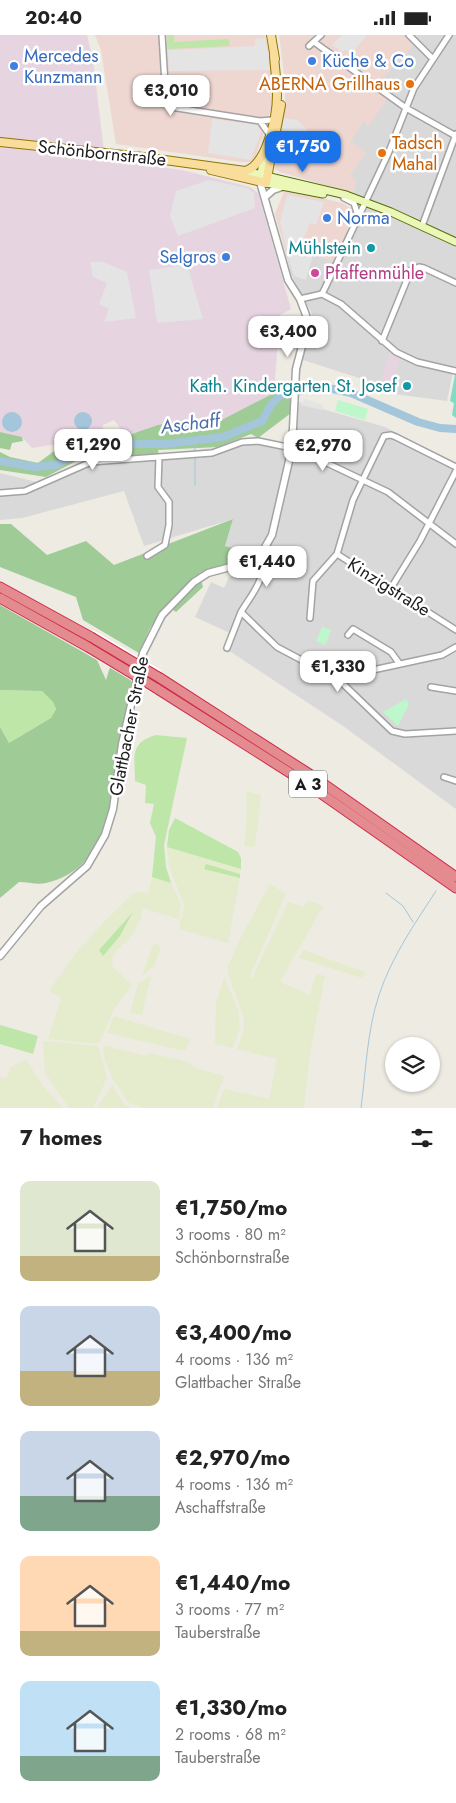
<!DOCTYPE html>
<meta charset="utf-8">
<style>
:root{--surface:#fff;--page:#f2f2f2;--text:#222;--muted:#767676;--accent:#1a73e8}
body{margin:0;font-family:Jost,sans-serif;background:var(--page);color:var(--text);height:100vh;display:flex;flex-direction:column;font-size:19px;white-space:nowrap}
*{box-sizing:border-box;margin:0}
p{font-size:16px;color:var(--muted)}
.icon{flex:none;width:28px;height:28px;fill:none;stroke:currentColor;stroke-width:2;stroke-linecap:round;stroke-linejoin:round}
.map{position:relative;height:1073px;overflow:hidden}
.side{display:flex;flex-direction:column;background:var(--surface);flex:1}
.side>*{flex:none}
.controls{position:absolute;left:385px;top:1002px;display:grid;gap:10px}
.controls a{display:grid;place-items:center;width:55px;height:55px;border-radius:50%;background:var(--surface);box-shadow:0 1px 4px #0004;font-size:25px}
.price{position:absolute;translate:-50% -42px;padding:0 11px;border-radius:10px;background:#fff;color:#222;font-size:16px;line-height:32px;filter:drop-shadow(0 1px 2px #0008)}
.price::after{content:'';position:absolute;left:50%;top:30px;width:15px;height:11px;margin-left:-8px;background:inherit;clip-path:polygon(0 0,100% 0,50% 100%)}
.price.selected{background:var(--accent);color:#fff}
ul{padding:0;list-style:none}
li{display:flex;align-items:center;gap:15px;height:125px;padding:0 20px}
li span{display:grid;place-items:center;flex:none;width:140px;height:100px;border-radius:10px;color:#555}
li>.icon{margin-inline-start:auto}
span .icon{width:60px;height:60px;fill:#fffc;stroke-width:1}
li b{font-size:21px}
h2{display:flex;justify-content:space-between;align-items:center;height:60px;padding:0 20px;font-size:21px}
.status{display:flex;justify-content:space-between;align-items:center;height:35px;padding:0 25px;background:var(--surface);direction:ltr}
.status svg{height:14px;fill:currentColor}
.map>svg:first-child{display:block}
</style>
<div class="status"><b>20:40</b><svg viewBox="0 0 49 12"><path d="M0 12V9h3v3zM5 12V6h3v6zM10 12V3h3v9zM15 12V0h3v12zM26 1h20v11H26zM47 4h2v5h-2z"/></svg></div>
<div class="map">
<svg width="456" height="1073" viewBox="0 0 456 1073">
<rect width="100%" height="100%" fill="#edebe2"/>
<path fill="#dad9d9" d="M417,0H456V337H453L447,366L386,358L381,350L303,325V316L312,279L291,239L285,215L303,214L340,229L370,164L353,158L356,146L350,142V106L364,86L368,90L377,49L411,13Z
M298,367L385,392L456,428V774L343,691L228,615L234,600L195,582L211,547L224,553L229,542L240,539L262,545L266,534L264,522L225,511L233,484L144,511L124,456L22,483L0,485V438L45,449L91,427L258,408L294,417Z"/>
<path fill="#eed6d1" d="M95,0H265L273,40V68L255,123L250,127H241L116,109L101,15Z
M279,0H417L411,13L377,49L391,59L369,90L364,87L350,106L366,118L350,141L356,145L353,158L280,137L275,134L285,70V45Z
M285,154L342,168L355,175L356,181L334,227L303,214L285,215L275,179Z"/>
<path fill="#e6d4e0" d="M0,0H87L93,25L105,125L182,135L250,152L258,158L291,274L280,280L274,358L216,390L210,391L202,385L171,386L126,401L114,385L103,390L102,402L32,413L22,402L0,397Z
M390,318L401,324L390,349L381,345L385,338L382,337Z"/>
<path fill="#e5eccd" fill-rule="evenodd" d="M246,756L261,760L255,812L244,811L247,784Z
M167,812L241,834L240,839L206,829L204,833L240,843L228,908L179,894L184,870L169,831Z
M152,842L171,848L181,869L179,884L142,873L141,883L133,899L113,920L112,931L132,950L114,974L100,1007L97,1009L48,1004L61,963L49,956L76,918L105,886L135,857L148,858ZM133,878L120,901L103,920L99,915Z
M270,849L286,859L249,943H252L288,867L303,872L309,865L323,871L280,947L310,960L316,939L325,941L310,1018L304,1073H217L224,1054L269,1064L277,1024L237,1014L243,997L244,984L228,938V931L240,904Z
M156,909L161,912L154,931L142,941L153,910Z
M303,915L365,937L362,943L299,923Z
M151,940L142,980L130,978L138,949Z
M224,942L238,974L240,993L233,1013L215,1009L216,969Z
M114,981L190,1004L186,1015H181L107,998Z
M43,1006L98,1011L107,1043L93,1073H69L45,1038Z
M105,1011L147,1021L148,1018L185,1026L196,1033L224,1041L213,1073H144L129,1068L113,1044L105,1026L103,1015Z
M26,1025L43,1051L63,1073H0V1042L6,1044L10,1032Z
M112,1050L123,1068L130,1073H97Z"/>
<path fill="#bee6a8" d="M167,0H174V7L229,4L230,11L167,14Z
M0,655L42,656L53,667L56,674L51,683L9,708L0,692Z
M156,700L187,703L164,810L166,832L171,848L152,842L156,802L150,788L154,769L145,768L146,750L135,746C135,722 129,708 156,700Z
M175,783L238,817L241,823V834L167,812L169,795Z
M206,829L240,839V843L204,834Z
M133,877L120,901L103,921L99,915Z
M0,990L38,1001L33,1019L0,1009Z"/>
<path fill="#9fcb97" d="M293,354L291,378L258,403L251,399L218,412L158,415L159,420L78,425L46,442L0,435V417L10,422L38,428L57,414L105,403L115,396L126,401C151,393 187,376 210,391L274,358Z
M0,397L22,402L23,406L12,408L10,415L0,413Z
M233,484L225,511L255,519L250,524L199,538L203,552L176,577L166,570L150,593L139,618L83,585L76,562L0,532V489H11L47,520L86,506L114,530Z
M0,570L97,625L106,645L110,632L132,644L105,796C91,822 77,841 46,848C38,850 27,847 19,847L0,863V692L9,708L51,683L56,674L53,667L42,656L0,655Z"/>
<path fill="#bef7cb" d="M338,365L368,374L365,385L335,376Z
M322,592L331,595L325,610L316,606Z
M406,664L409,669L398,691L383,677Z"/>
<path fill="#81dbc5" d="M455,340H456V383L452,380L454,368L450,366Z"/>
<path fill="#e4e4e4" d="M342,0H367L351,19L345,15L343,17L332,10Z
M265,3L271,35L169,36L168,15L255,11V4Z
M152,43H158L159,64L153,65Z
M284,83L298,85L319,108L317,111L302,96L300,102L281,98Z
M212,84L257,90L261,97L251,125L208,118Z
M209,145L247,153L254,158L255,173L178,201L170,181L176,156Z
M287,160L324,167L316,190L310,188L300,213H286L280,187Z
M298,214L313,219L306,245L294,241L286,216Z
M90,227H103L127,237L136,283L104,287L109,274L99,269L107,248L93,242Z
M187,230L203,284L157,288L149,235Z
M305,364L323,370L322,375L300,370Z"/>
<path fill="#a3c6da" d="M74 386a9 9 0 1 1 18 0a9 9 0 1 1-18 0Z
M2 387a10 10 0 1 1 20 0a10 10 0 1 1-20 0Z"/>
<path fill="#fff" d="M93,595L161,635L155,660L86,618Z"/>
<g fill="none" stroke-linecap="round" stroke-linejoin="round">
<path stroke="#a3c6da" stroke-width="1" d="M195,417V405
M195,421V450
M386,858L403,871L413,887
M361,1073C366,1035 367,996 379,960C392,921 414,890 436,856"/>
<path stroke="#a3c6da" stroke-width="8" d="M0,426L35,432L56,430L75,419L102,409H165L223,402L262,386L271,370L281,360L310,354L328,353L351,358L418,387L440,393L456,394"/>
<defs>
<path id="minor" d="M162,0L166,65L171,72L260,86L272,85
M409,0L433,24
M314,7L406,73L454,100
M309,11L321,0
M260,86L269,99
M344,163L354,168L358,181
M422,191L456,99
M322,259L341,269L396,317L417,327L456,336
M300,264L322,259L325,253L388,119L414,53L449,0
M382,306L411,235L419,232L424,233L456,248
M0,458L25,456L91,427L212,418L242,407L258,406L292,413L310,420L388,457L456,509
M337,519L456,595
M147,521L165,510L169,490V467L158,452L159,422
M391,553L420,506L456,436
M241,577C251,560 269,541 260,521
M310,583L313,546L337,519L353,465L384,401L391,400L396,402L456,432
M348,600L353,594L391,617L399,628
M227,613L241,577L277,612L339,645L392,696L405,699L456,696
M339,645L345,641L442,620L456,612
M431,652L456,656
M444,742L456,746"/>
<path id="tertiary" d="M265,162L273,155L282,152
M0,921L41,871L87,831L105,800L113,774L122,709L143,618L162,580L194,547L208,538L253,526L260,521L272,500L292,413L296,334L307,292L306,280L300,264L288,245L260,147"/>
<path id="secondary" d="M245,136L346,160L391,177L456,207
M260,143L265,119
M266,148L323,159"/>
<path id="primary" d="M271,0L275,24
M0,107L143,122L245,136C267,130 277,81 277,60C277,47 275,34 274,21
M211,135L266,148L281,70"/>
<path id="motorway" d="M0,552L91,602
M0,563L88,612
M160,643L311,740L456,842
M156,653L306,748L456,853"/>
</defs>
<use href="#minor" stroke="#a3a3a3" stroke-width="8"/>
<use href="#tertiary" stroke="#a3a3a3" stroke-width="9"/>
<use href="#secondary" stroke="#546e08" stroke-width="9"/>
<use href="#primary" stroke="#8f7505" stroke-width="10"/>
<use href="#motorway" stroke="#d1294b" stroke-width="11"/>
<use href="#minor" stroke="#fff" stroke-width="5"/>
<use href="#tertiary" stroke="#fff" stroke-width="6"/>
<use href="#secondary" stroke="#eaf7b6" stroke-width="7"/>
<use href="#primary" stroke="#f9dd9b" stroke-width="8"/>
<use href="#motorway" stroke="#e38b8f" stroke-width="9"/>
<defs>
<path id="motorway-bridge" d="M91,602L160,643
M88,612L156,653"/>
</defs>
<use href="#motorway-bridge" stroke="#d1294b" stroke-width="11" stroke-linecap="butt"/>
<use href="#motorway-bridge" stroke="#e38b8f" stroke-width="9"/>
</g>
<g fill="#3f7fe0" stroke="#fff" stroke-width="2">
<circle cx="312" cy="26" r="5"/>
<circle cx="14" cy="31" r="5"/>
<circle cx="327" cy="183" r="5"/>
<circle cx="226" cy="222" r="5"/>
</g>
<g fill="#e8710a" stroke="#fff" stroke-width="2">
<circle cx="410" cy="49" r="5"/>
<circle cx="382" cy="118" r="5"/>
</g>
<g fill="#0f9aa8" stroke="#fff" stroke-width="2">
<circle cx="371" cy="213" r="5"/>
<circle cx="407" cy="351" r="5"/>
</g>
<circle fill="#d1479c" stroke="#fff" stroke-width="2" cx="315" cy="238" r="5"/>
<g text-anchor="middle" stroke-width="5" stroke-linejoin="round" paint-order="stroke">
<rect fill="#fff" stroke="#606060" stroke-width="1" x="289" y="735.5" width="38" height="27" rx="4"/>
<g font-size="16" font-weight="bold" fill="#1c1c1c">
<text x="308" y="755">A 3</text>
</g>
<g font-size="18" fill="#366cbe" stroke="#fff" text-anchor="start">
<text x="24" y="27">Mercedes<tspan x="24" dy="21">Kunzmann</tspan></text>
<text x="322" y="32">Küche &amp; Co</text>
<text x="337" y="189">Norma</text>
<text x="216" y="228" text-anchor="end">Selgros</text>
</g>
<g font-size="18" fill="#c56008" stroke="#fff" text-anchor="end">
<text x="400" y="55">ABERNA Grillhaus</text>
<text x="392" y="114" text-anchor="start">Tadsch<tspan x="392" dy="21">Mahal</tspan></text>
</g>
<g font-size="18" fill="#1c1c1c" stroke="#fff">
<text transform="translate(102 118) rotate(6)" y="6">Schönbornstraße</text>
<text transform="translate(389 552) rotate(32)" y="6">Kinzigstraße</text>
<text transform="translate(129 691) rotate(-79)" y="6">Glattbacher Straße</text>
</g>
<g font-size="18" fill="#0d838f" stroke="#fff" text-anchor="end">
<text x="361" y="219">Mühlstein</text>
<text x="397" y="357">Kath. Kindergarten St. Josef</text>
</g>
<g font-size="18" fill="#b23c85" stroke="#fff" text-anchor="start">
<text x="325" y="244">Pfaffenmühle</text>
</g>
<g font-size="19" font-style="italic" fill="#4c6da8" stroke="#fff">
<text transform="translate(190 388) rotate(-7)" y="7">Aschaff</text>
</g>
</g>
</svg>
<div class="controls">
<a><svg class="icon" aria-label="layers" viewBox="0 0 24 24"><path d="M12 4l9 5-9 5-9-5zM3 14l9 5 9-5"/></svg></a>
</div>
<b class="price" style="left:171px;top:82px">€3,010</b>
<b class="price selected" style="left:303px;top:138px">€1,750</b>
<b class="price" style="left:288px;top:323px">€3,400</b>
<b class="price" style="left:93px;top:436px">€1,290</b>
<b class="price" style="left:323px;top:437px">€2,970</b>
<b class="price" style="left:267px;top:553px">€1,440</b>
<b class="price" style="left:338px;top:658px">€1,330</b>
</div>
<section class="side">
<h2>7 homes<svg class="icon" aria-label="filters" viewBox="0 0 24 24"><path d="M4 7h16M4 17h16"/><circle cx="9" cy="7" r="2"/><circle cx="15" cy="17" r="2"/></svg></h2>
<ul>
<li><span style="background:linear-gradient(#dfe7d0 75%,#c2b280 0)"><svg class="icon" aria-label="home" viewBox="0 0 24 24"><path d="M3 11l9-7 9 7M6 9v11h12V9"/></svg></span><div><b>€1,750/mo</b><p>3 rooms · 80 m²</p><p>Schönbornstraße</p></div></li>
<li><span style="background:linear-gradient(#c9d6e8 65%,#c2b280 0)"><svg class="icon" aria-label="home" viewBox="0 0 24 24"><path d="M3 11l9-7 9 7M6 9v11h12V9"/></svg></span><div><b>€3,400/mo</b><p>4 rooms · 136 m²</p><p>Glattbacher Straße</p></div></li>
<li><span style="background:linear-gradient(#c9d6e8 65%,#7fa58c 0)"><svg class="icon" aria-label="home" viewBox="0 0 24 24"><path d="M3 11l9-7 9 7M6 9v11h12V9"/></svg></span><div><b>€2,970/mo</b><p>4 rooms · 136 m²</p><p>Aschaffstraße</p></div></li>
<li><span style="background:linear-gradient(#ffd9b3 75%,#c2b280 0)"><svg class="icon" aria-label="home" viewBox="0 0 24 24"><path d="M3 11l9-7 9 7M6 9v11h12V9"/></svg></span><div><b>€1,440/mo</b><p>3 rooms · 77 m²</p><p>Tauberstraße</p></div></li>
<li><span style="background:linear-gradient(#bfe0f5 75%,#7fa58c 0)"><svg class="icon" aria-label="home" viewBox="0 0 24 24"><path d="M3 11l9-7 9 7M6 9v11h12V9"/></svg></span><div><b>€1,330/mo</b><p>2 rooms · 68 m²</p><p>Tauberstraße</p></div></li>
</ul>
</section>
